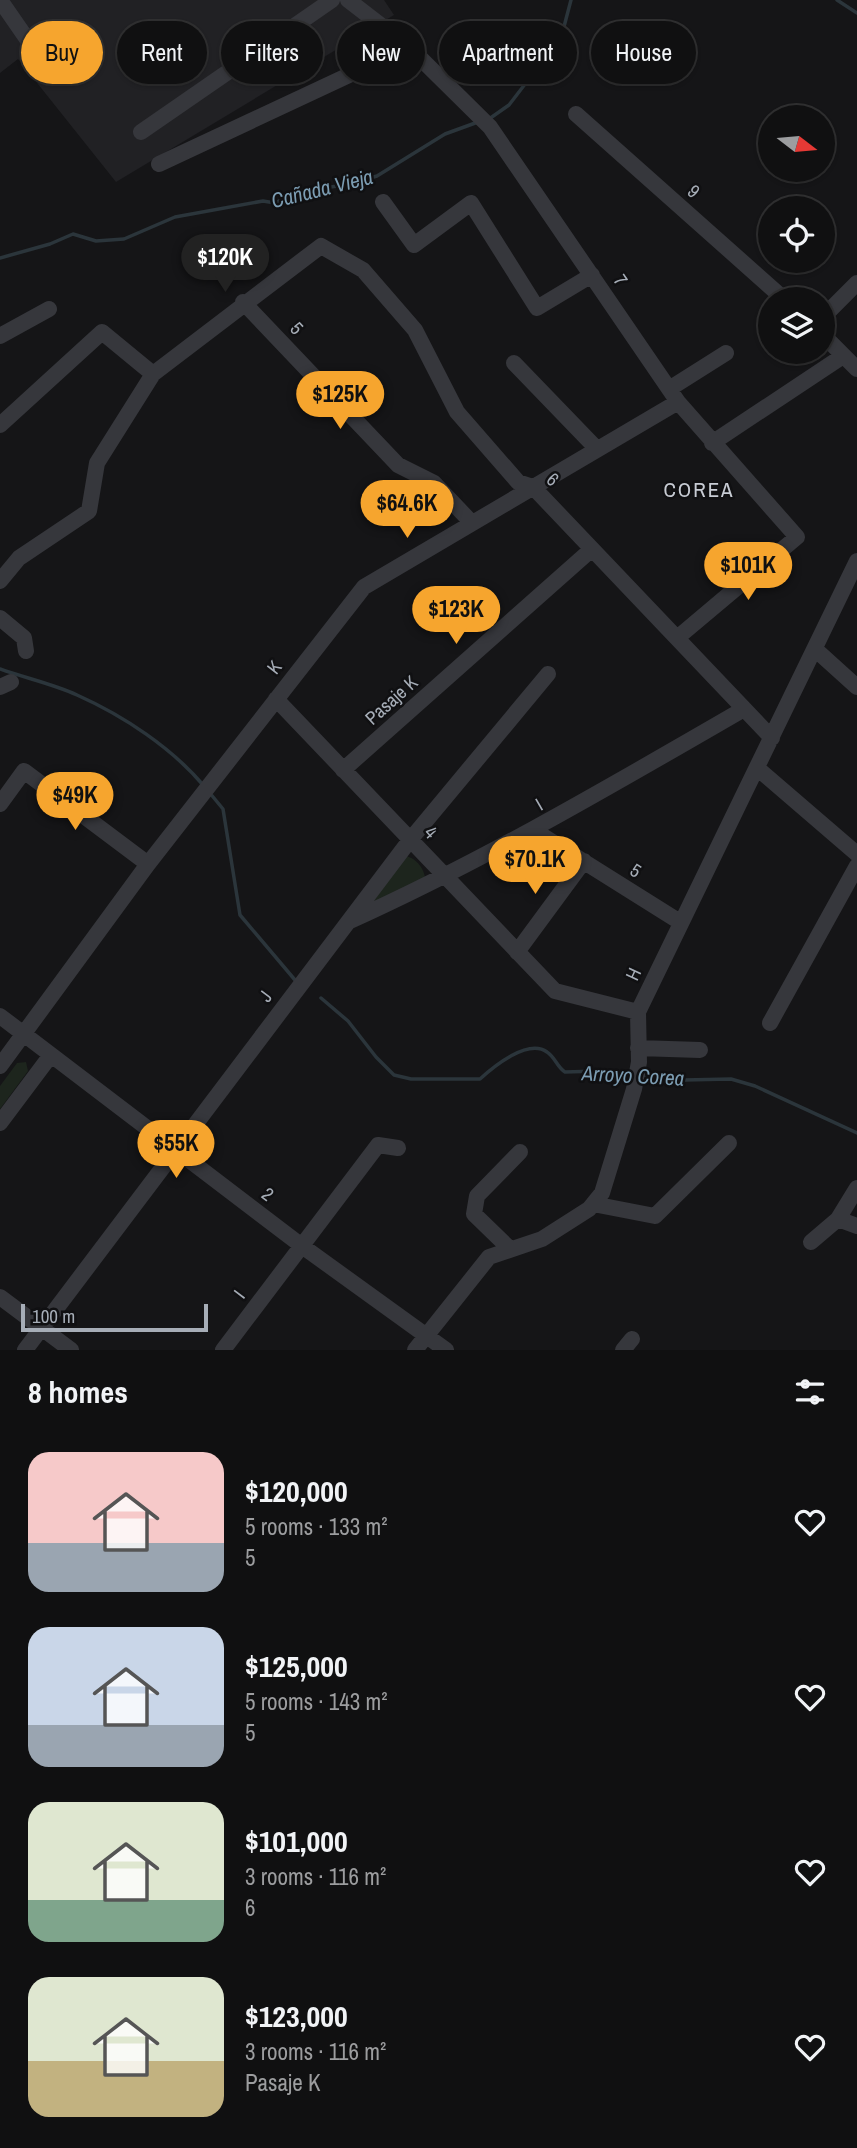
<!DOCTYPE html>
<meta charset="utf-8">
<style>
:root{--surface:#101011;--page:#19191a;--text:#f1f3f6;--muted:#9c9d9f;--line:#303031;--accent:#f6a52e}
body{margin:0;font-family:"Archivo Narrow",sans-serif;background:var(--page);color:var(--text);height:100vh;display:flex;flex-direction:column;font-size:26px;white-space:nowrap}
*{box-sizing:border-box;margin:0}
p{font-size:23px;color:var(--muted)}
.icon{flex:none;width:38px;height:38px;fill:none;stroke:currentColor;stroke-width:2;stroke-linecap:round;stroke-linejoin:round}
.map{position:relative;height:1350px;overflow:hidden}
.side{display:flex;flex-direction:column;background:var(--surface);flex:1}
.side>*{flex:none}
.banner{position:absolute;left:21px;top:21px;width:816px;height:63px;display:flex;gap:14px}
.needle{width:46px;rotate:106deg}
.tools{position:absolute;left:758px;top:105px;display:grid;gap:14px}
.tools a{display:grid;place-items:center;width:77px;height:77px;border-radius:50%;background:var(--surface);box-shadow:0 2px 5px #0004,0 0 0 2px var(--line);font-size:35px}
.scale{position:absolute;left:21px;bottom:18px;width:187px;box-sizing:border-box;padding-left:7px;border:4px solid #a6adb7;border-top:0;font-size:19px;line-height:24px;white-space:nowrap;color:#a6adb7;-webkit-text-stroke:5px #101012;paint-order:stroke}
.price{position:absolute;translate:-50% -60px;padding:0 16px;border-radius:24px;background:var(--accent);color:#111;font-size:23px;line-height:46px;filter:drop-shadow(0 2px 4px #0008)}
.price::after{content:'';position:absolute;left:50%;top:42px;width:21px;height:16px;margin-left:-10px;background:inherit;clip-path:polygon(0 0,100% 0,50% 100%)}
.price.active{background:#222;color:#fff}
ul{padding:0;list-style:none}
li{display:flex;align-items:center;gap:21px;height:175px;padding:0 28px}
li span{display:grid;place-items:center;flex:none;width:196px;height:140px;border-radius:21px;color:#555}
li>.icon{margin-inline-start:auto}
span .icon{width:84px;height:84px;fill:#fffc;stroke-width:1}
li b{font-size:30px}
h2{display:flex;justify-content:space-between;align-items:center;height:84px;padding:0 28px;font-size:30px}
.pill{padding:0 24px;border-radius:32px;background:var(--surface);box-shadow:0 2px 5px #0004,0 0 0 2px var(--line);font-size:24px;line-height:63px}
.pill.active{background:var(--accent);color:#111}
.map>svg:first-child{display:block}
</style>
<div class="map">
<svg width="857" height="1350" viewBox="0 0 857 1350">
<rect width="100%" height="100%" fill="#151517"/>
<path fill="#212124" d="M0,0H384L394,15L116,182L18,59L0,73Z"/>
<path fill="#1d251d" d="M404,856C414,856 426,869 425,880L371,905Z
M26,1062L28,1071L0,1109V1086L17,1063Z"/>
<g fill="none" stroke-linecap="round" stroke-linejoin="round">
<path stroke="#2b353b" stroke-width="3.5" d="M837,0L857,13
M489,119L509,105L532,75L556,57L571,0
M0,258L50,244L73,234L96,241L124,239L175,217L263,201L275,203L299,191L346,185L377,176L445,134L478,122
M0,669C25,678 53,684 77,695C124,716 172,748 204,786
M209,792L223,809L240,915L295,980
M321,998L348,1021L376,1057L394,1075L411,1079H480C493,1067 528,1038 547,1052C555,1057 557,1067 565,1072L599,1071L632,1074
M640,1075L684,1080L731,1079L755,1086L857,1133"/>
<path stroke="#36373c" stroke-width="16" d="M0,0L54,78
M348,0L409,47L490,127L678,402L797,537L677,638
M576,114L784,299
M141,132L332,0
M159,164L409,47
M383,202L414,245L471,203L537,308L592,275
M243,302L398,465L434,483L472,523
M822,318L857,283
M822,334L857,369
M0,336L49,309
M514,363L597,449
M669,389L726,353
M0,425L102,332L153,374
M712,443L843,356
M0,581L19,558L89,511L97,463L153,374L321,246L363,270L415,330L457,412L518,482L533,487L772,738
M0,618L24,638L26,651
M816,650L857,687
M0,687L11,682
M276,699L555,991L638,1012
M757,768L857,854
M343,770L592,549
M0,804L24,771L148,864
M535,831L680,922
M350,921C487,859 614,784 744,709
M517,952L584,861
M0,1016L302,1246L446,1350
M770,1023L857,866
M638,1048L700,1050
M0,1066L148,864L364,587L678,402
M0,1123L51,1055
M593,1204L655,1216L729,1143
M838,1219L857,1226
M811,1242L838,1219L857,1188
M509,1248L474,1214L477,1196L520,1152
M0,1297L71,1350
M25,1350L410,840L548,674
M223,1350L378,1145L398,1148
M415,1350L489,1257L542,1239L589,1209L602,1193L634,1089L639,1062L638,1012L857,561
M623,1350L632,1339"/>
</g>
<g text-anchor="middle" stroke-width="5" stroke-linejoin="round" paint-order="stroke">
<g font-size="19" fill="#a6adb7" stroke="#101012">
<text transform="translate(694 191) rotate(42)" y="7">9</text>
<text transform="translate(621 280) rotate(56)" y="7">7</text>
<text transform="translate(297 328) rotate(47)" y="7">5</text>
<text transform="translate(553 479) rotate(41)" y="7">6</text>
<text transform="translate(274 667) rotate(-52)" y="7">K</text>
<text transform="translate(391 700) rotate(-42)" y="7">Pasaje K</text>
<text transform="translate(539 804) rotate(-30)" y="7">I</text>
<text transform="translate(431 832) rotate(48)" y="7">4</text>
<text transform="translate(636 870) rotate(32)" y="7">5</text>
<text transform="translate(633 974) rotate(-65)" y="7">H</text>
<text transform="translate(265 996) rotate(-53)" y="7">J</text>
<text transform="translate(268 1194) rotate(38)" y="7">2</text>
<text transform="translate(239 1294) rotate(-53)" y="7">I</text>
</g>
<g font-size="21" font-style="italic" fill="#7c9db3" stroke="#101012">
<text transform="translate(322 189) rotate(-14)" y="7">Cañada Vieja</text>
<text transform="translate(633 1076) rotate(3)" y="7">Arroyo Corea</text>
</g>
<g font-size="21" letter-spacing="2" fill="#c7cbd3" stroke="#101012">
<text x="699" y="497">COREA</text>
</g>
</g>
</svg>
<div class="tools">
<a><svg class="needle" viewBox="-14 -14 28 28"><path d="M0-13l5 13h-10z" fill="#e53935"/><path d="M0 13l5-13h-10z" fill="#9c9d9f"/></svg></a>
<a><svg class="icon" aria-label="locate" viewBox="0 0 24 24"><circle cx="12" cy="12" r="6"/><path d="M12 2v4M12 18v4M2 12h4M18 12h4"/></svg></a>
<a><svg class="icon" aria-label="layers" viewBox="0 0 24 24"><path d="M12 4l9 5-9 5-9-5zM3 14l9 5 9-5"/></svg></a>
</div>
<div class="scale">100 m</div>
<b class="price active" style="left:225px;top:294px">$120K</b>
<b class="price" style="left:340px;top:431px">$125K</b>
<b class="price" style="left:407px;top:540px">$64.6K</b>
<b class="price" style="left:748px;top:602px">$101K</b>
<b class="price" style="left:456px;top:646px">$123K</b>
<b class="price" style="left:75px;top:832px">$49K</b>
<b class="price" style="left:535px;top:896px">$70.1K</b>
<b class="price" style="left:176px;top:1180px">$55K</b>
<div class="banner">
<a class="pill active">Buy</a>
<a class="pill">Rent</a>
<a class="pill">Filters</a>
<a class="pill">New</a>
<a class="pill">Apartment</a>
<a class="pill">House</a>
</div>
</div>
<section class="side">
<h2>8 homes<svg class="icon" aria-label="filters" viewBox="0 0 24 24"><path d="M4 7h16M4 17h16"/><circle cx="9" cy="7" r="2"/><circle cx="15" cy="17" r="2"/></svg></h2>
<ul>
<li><span style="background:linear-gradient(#f6c9c9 65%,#9aa5b1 0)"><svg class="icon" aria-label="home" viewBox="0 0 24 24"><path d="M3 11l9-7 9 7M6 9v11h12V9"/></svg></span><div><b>$120,000</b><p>5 rooms · 133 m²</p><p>5</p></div><svg class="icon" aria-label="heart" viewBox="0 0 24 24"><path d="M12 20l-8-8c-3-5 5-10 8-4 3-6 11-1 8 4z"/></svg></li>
<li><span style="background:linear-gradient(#c9d6e8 70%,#9aa5b1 0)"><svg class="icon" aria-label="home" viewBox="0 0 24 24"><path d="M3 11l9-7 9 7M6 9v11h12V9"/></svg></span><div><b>$125,000</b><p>5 rooms · 143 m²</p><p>5</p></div><svg class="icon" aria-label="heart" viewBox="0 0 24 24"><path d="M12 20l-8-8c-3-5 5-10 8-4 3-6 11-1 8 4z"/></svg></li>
<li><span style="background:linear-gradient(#dfe7d0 70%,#7fa58c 0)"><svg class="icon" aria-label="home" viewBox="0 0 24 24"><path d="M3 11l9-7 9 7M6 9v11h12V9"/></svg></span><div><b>$101,000</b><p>3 rooms · 116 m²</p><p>6</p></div><svg class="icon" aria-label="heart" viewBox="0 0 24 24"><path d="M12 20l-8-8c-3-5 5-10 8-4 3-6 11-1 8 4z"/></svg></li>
<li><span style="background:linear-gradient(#dfe7d0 60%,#c2b280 0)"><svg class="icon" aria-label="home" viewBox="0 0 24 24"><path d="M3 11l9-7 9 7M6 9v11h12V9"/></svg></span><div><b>$123,000</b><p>3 rooms · 116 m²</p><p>Pasaje K</p></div><svg class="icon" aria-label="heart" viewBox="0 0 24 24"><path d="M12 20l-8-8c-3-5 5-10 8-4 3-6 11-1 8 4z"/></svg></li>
</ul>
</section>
